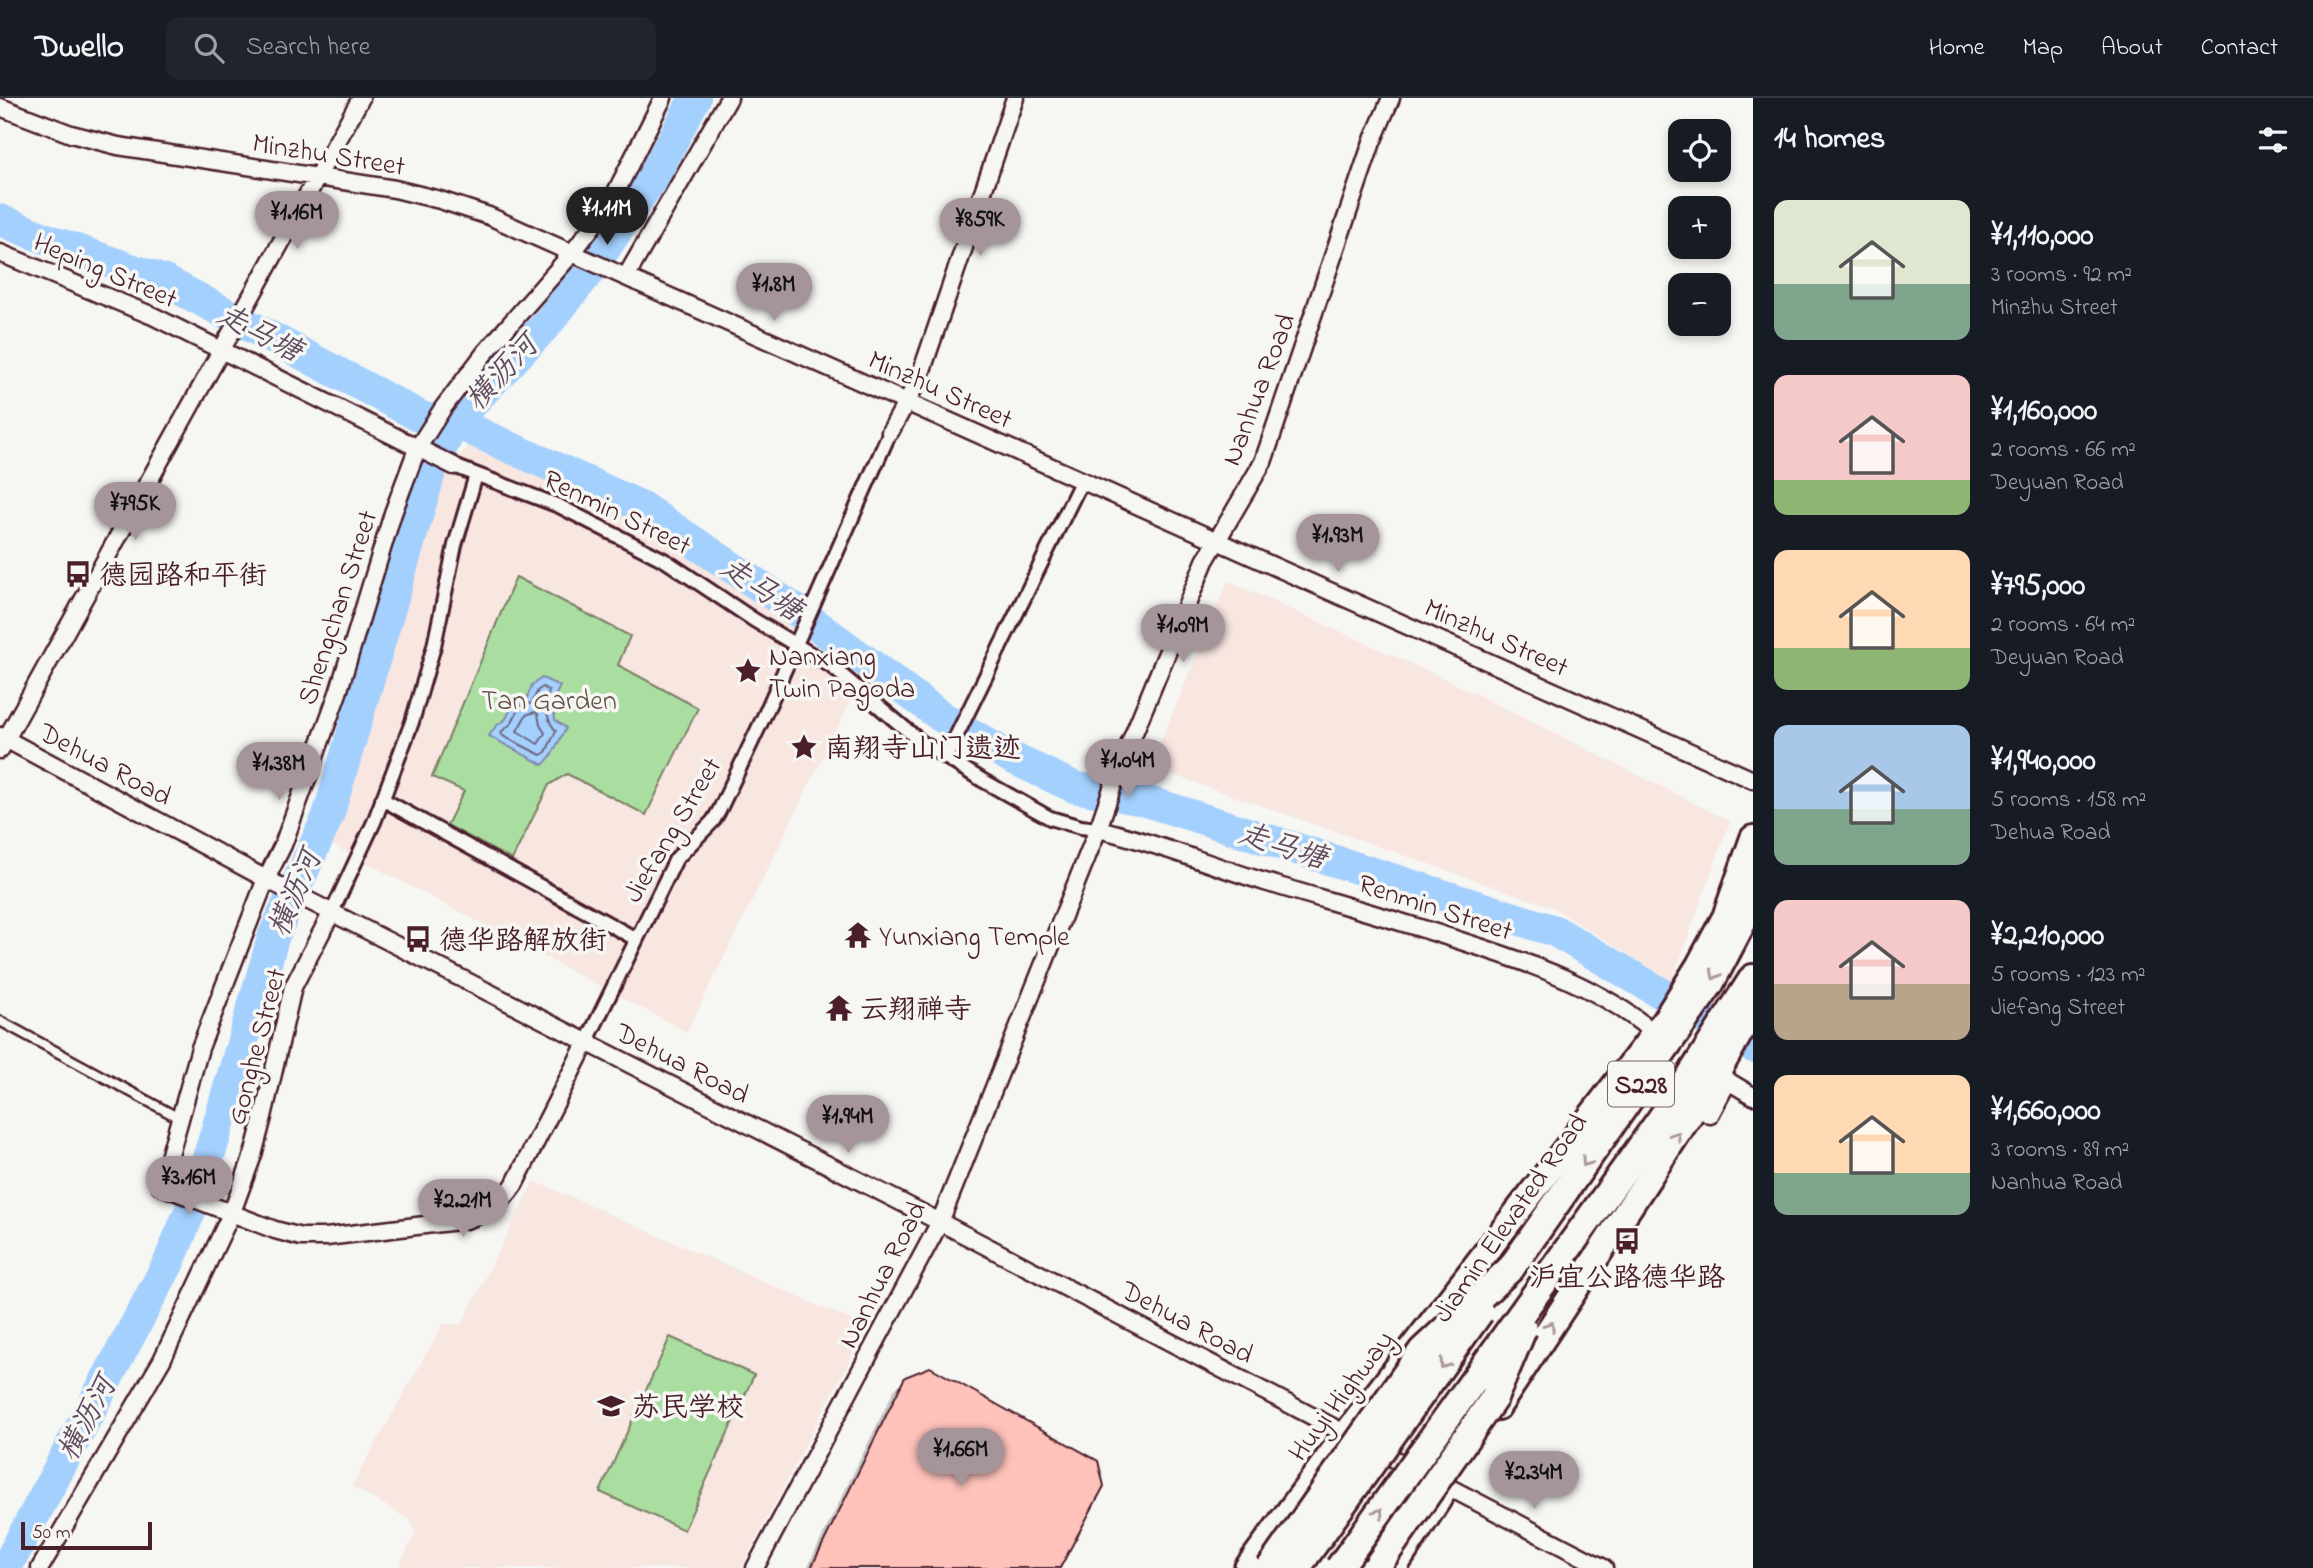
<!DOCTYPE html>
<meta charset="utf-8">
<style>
:root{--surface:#171b24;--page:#20242c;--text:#f1f3f6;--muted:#9ea1a6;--line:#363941;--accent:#a6949b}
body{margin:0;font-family:"Indie Flower","LXGW WenKai TC",sans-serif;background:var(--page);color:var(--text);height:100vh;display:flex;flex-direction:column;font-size:26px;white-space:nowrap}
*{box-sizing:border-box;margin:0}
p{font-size:23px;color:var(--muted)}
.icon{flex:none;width:38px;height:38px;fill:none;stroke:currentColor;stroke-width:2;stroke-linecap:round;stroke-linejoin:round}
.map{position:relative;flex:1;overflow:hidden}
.sheet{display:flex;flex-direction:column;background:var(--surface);width:560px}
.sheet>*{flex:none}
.fabs{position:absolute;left:1668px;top:21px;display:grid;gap:14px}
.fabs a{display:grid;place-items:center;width:63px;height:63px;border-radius:14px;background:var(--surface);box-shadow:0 4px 10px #0003;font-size:35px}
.scale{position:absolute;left:21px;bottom:18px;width:131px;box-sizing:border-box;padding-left:7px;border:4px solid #4a1f2b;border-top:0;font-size:19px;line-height:24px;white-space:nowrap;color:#4a1f2b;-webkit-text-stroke:5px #f6f6f2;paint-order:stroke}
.price{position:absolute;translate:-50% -60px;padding:0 16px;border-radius:24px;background:var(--accent);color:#111;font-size:23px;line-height:46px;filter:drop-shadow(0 2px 4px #0008)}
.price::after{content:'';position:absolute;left:50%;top:42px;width:21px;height:16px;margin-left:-10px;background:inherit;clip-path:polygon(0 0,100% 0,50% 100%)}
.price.current{background:#222;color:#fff}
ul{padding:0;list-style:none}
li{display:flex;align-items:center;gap:21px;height:175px;padding:0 21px}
li span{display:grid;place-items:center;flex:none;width:196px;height:140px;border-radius:14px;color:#555}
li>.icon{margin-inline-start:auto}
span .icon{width:84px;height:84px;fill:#fffc;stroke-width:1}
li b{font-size:30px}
h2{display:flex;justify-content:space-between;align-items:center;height:84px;padding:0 21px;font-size:30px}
header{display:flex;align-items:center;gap:42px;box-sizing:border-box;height:98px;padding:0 35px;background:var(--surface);border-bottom:2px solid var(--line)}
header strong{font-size:33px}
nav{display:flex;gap:38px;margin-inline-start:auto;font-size:24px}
.search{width:490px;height:63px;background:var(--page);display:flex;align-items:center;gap:18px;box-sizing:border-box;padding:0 24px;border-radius:14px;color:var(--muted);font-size:26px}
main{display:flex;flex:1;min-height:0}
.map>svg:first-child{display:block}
</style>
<header>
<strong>Dwello</strong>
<div class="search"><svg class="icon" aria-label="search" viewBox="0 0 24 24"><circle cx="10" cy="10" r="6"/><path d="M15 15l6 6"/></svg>Search here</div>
<nav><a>Home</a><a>Map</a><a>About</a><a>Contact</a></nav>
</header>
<main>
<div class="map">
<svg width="1753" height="1470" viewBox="0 0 1753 1470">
<rect width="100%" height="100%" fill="#f6f6f2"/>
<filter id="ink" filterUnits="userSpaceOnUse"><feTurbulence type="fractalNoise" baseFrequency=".0143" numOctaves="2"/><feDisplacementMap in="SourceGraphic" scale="14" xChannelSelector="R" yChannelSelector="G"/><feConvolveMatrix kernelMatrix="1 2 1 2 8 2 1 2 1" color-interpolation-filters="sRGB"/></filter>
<g filter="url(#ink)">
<path fill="#f8e6e1" d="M473,344L555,355L770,504L865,574L687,934L329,745L443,373Z
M1228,483L1452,584L1730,723L1672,883L1550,808L1150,669Z
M534,1083L867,1229L741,1470H398L416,1434L410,1422L352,1388L443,1226H462Z"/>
<path fill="#aadea0" stroke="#7a7e66" stroke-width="2" d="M516,479L630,538L618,567L698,610L646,717L567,676L549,687L512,762L447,727L464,693L432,679Z
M670,1239L754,1277L684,1432L600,1394Z"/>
<path fill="#a4d0fe" stroke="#8089aa" stroke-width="2" d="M542,580L560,588L553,603L555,622L566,630L551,658L543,667L489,638L496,628L505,622L517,599L527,600L532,587Z"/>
<path fill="#0003" d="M906,1280L1058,1470H807L894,1292Z"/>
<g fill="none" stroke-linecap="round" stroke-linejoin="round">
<path stroke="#6e667f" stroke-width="2" d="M543,589L549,593C544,608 546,621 556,633L546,654L541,657L503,638L501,634L511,626L520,608L532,605L538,592Z
M535,614L538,616L540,627L545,635L538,646L517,633L526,617Z"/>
<path stroke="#a4d0fe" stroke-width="32" d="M0,122L54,144L165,183L423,320L454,324L640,408L796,512L942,619L1010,659L1074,689L1143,702L1555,833L1753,949
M6,1470L169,1164L193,1106L213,1045L274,837L328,718L431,371L454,324L546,227L591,171L653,79L695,0"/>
</g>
<path fill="#fec2ba" stroke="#4a1f2b" stroke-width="2" d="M930,1269L1098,1363L1104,1388L1060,1470H811L905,1279Z"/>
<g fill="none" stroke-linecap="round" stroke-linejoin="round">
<defs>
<path id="service" d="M0,923L179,1020"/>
<path id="pedestrian" d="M454,368L559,408L666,463L754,522L831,568L921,644L982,682L1050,720L1081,729L1098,731
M946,659L1082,382
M382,701L636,841
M332,814L374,724L412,624L434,548L455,447L476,377
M586,945L676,761L713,723L719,713L766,614L890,334"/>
<path id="minor" d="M0,9L71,36L118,48L395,91L440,102L489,118L1753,682
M0,155L153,218L454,368
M627,177L729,0
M890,334L919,281L1015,0
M0,638L266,781L940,1124L1352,1339
M0,652L361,0
M1098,731C1155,744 1209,767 1265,784C1332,804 1398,822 1464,844C1530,865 1602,889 1655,936
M586,945L514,1087C502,1105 488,1115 466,1122L326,1139H301L275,1132L161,1088L200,950L266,781L283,747L338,595L393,415L417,351L443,310L484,256L573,154L595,125L615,96L663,0
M1696,1008L1710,1017L1728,983L1753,998
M1375,1351L1604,1470
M40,1470L162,1262L232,1114L253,1057L263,1019L293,889L332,814
M755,1470L940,1124L1098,731L1117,676L1205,463L1263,364L1372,44L1391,0"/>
<path id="primary" d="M1498,1309L1717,976L1753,912
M1247,1470L1346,1336L1664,923L1699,867L1725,819L1753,740
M1394,1470L1444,1393"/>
<path id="trunk" d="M1511,1170L1710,886L1743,823L1753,793
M1542,1187L1680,994L1753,880"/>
</defs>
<use href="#service" stroke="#4a1f2b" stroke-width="13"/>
<use href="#pedestrian" stroke="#4a1f2b" stroke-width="18"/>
<use href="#minor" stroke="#4a1f2b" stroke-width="21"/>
<use href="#primary" stroke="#4a1f2b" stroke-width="30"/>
<use href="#trunk" stroke="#4a1f2b" stroke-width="32"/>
<use href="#service" stroke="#f6f6f2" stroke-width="8"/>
<use href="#pedestrian" stroke="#f6f6f2" stroke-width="12"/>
<use href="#minor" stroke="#f6f6f2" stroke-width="16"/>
<use href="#primary" stroke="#f6f6f2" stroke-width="24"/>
<use href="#trunk" stroke="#f6f6f2" stroke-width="26"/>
<defs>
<path id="trunk-bridge" d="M1270,1470L1422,1253L1511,1170
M1297,1470L1480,1214
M1339,1470L1542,1187
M1376,1470L1494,1300L1523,1231"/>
</defs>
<use href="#trunk-bridge" stroke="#4a1f2b" stroke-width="32" stroke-linecap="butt"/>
<use href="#trunk-bridge" stroke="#f6f6f2" stroke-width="26"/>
</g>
<defs><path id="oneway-chevron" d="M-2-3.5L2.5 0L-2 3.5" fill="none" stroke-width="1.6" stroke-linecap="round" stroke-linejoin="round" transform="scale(1.75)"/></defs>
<g stroke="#a99598">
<use href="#oneway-chevron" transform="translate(1715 877) rotate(118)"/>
<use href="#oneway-chevron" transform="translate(1676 1038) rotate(-56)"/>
<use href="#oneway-chevron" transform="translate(1586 1064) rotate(125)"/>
<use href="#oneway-chevron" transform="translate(1550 1228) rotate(-57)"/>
<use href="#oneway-chevron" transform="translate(1444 1266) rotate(126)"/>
<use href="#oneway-chevron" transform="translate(1379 1415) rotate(-54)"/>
</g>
</g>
<defs>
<symbol id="bus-bare" viewBox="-9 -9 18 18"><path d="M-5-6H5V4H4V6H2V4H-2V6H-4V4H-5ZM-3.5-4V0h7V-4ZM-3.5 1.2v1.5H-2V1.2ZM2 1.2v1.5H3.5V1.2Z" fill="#4a1f2b" stroke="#f6f6f2" stroke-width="2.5" paint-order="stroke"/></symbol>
<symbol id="sight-bare" viewBox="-9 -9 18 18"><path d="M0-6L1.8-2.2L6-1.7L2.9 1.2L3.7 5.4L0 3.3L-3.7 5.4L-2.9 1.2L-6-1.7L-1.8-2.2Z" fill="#4a1f2b" stroke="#f6f6f2" stroke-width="2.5" paint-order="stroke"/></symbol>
<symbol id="temple-bare" viewBox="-9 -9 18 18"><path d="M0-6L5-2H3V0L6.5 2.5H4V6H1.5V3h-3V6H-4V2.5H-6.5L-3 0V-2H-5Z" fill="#4a1f2b" stroke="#f6f6f2" stroke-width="2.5" paint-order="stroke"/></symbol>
<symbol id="school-bare" viewBox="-9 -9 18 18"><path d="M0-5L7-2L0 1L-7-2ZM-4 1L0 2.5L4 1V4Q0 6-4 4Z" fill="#4a1f2b" stroke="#f6f6f2" stroke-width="2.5" paint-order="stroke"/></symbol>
</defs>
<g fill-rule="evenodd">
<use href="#bus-bare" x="59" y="457" width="38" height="38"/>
<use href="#sight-bare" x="729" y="554" width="38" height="38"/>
<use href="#sight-bare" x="785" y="630" width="38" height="38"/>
<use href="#temple-bare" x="839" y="818" width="38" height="38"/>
<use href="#bus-bare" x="399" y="822" width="38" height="38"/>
<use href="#temple-bare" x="820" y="891" width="38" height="38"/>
<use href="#bus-bare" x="1608" y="1124" width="38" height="38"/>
<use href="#school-bare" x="592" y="1289" width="38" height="38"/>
</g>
<g text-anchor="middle" stroke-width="7" stroke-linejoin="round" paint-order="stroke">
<rect fill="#f6f6f2" stroke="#7e6067" stroke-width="2" x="1608" y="963.5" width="66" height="45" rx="5"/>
<g font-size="26" font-weight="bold" fill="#4a1f2b">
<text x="1641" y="995">S228</text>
</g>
<g font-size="28" fill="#4a1f2b" stroke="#f6f6f2">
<text transform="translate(329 55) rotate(9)" y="10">Minzhu Street</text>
<text transform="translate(106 171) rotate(23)" y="10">Heping Street</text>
<text transform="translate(941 290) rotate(24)" y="10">Minzhu Street</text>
<text transform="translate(1257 291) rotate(-69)" y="10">Nanhua Road</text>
<text transform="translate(618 413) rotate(26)" y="10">Renmin Street</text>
<text transform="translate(336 509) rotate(-72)" y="10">Shengchan Street</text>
<text transform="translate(1497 538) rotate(24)" y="10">Minzhu Street</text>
<text transform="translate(106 665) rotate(28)" y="10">Dehua Road</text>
<text transform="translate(671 731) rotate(-59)" y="10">Jiefang Street</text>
<text transform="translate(1436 808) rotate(18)" y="10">Renmin Street</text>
<text transform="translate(255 948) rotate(-75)" y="10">Gonghe Street</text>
<text transform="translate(683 964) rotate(27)" y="10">Dehua Road</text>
<text transform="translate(1509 1119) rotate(-55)" y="10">Jiamin Elevated Road</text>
<text transform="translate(881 1176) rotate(-63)" y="10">Nanhua Road</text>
<text transform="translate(1188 1223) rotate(28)" y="10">Dehua Road</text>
<text transform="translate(1340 1297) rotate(-53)" y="10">Huyi Highway</text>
</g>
<g font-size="28" fill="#4a1f2b" stroke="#f6f6f2" text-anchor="start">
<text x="99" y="486">德园路和平街</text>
<text x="769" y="567">Nanxiang<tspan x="769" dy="32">Twin Pagoda</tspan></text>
<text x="825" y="659">南翔寺山门遗迹</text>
<text x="879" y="847">Yunxiang Temple</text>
<text x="439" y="851">德华路解放街</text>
<text x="860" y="920">云翔禅寺</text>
<text x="1627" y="1188" text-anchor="middle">沪宜公路德华路</text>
<text x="632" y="1318">苏民学校</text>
</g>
<g font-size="28" fill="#624f48" stroke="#f6f6f2">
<text x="549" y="611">Tan Garden</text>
</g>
<g font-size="30" font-style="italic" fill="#604b60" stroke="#f6f6f2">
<text transform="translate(260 234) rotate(28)" y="10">走马塘</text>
<text transform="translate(501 274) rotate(-47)" y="10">横沥河</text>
<text transform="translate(762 490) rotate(34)" y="10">走马塘</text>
<text transform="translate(1283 747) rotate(18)" y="10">走马塘</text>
<text transform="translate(294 795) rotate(-67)" y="10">横沥河</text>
<text transform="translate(86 1320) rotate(-62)" y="10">横沥河</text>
</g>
</g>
</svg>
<div class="fabs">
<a><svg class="icon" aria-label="locate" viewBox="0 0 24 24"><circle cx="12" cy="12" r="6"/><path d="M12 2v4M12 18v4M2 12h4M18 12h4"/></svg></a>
<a>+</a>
<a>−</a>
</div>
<div class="scale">50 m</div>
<b class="price current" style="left:607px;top:149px">¥1.11M</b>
<b class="price" style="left:297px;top:153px">¥1.16M</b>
<b class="price" style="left:980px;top:160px">¥859K</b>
<b class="price" style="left:774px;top:225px">¥1.8M</b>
<b class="price" style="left:135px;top:444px">¥795K</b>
<b class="price" style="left:1338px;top:476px">¥1.93M</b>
<b class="price" style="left:1183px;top:566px">¥1.09M</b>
<b class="price" style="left:1128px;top:701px">¥1.04M</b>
<b class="price" style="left:279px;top:704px">¥1.38M</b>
<b class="price" style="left:848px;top:1057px">¥1.94M</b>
<b class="price" style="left:189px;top:1118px">¥3.16M</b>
<b class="price" style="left:463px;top:1141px">¥2.21M</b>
<b class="price" style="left:961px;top:1390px">¥1.66M</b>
<b class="price" style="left:1534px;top:1413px">¥2.34M</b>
</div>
<section class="sheet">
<h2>14 homes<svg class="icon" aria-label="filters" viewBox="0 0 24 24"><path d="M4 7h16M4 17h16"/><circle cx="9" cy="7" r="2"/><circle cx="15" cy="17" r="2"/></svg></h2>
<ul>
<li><span style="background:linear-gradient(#dfe7d0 60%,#7fa58c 0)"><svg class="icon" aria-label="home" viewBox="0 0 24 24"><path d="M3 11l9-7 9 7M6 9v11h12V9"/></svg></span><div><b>¥1,110,000</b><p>3 rooms · 92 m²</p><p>Minzhu Street</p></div></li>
<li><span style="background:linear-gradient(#f6c9c9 75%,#8fb573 0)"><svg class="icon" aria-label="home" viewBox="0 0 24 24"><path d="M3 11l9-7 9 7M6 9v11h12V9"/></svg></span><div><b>¥1,160,000</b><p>2 rooms · 66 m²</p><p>Deyuan Road</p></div></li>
<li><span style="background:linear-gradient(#ffd9b3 70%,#8fb573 0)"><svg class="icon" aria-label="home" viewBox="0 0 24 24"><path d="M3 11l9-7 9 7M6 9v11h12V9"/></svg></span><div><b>¥795,000</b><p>2 rooms · 64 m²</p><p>Deyuan Road</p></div></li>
<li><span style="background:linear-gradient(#a9c7e8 60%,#7fa58c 0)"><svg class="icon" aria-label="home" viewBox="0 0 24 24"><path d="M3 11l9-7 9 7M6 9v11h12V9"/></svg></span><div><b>¥1,940,000</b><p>5 rooms · 158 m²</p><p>Dehua Road</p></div></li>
<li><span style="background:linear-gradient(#f6c9c9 60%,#b9a48a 0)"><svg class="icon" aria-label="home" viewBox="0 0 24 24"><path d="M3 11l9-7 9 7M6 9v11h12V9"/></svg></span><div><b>¥2,210,000</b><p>5 rooms · 123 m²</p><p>Jiefang Street</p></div></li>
<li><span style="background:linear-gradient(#ffd9b3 70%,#7fa58c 0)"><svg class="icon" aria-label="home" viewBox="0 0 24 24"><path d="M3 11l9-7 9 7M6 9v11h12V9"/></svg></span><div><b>¥1,660,000</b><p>3 rooms · 89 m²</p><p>Nanhua Road</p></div></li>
</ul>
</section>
</main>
